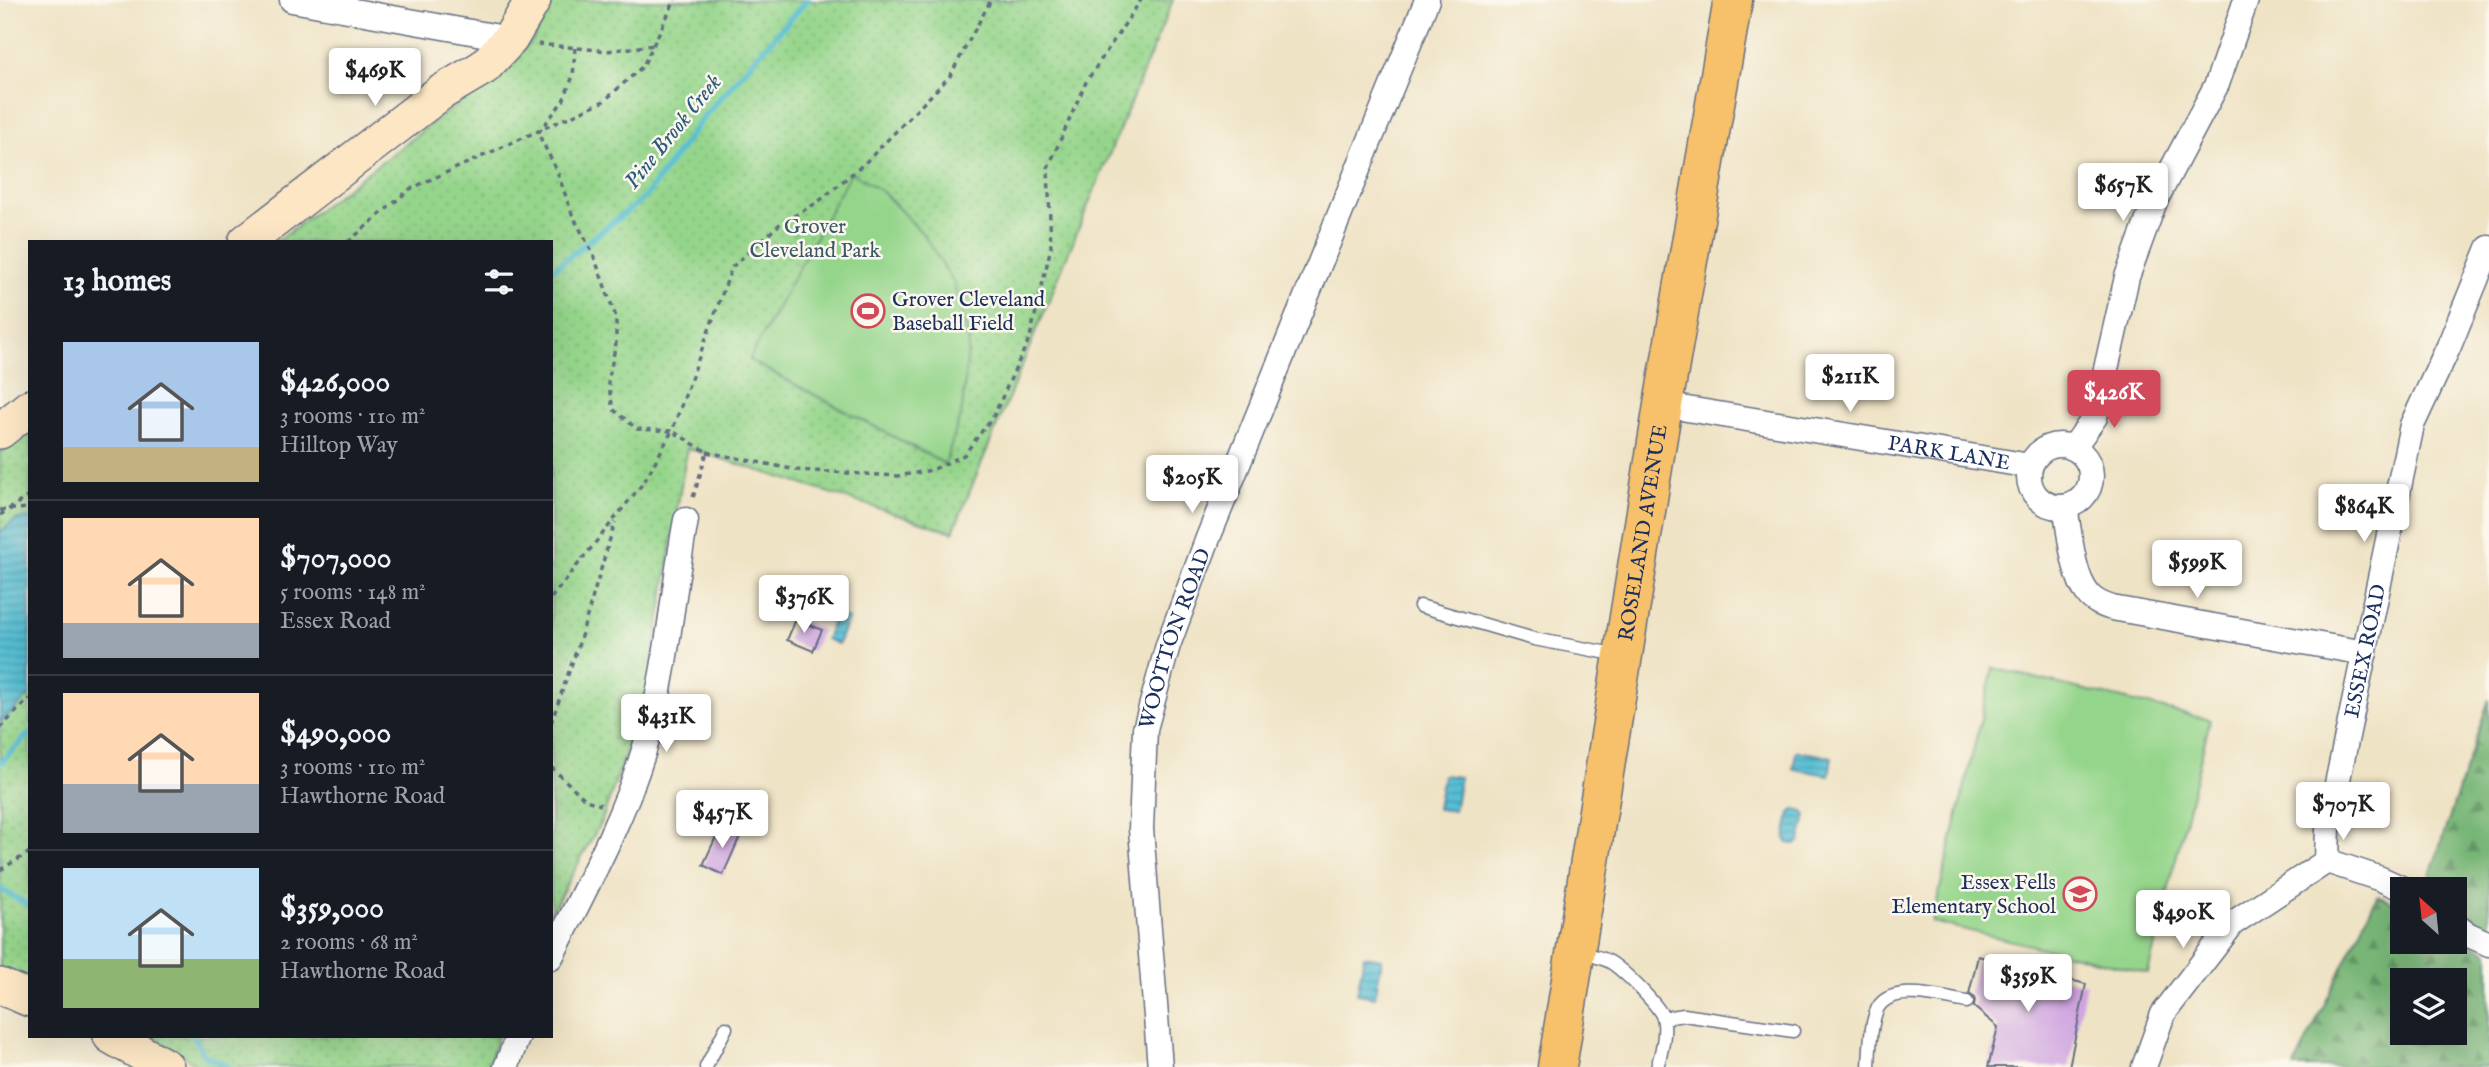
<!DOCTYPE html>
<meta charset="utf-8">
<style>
:root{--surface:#171b24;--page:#20242c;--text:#f1f3f6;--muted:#9ea1a6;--line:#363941;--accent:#d1495b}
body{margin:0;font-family:"IM FELL English",serif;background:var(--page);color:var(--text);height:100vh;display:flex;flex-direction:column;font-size:26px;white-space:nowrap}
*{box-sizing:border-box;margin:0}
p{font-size:23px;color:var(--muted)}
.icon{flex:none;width:38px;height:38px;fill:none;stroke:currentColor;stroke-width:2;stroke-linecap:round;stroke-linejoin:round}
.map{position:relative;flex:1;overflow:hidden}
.drawer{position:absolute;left:28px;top:240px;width:525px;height:798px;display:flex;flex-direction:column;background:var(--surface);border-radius:0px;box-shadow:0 7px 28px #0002}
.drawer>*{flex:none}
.needle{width:46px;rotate:333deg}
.controls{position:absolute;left:2390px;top:877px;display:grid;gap:14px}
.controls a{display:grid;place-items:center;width:77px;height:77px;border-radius:0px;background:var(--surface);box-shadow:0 7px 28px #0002;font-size:35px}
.price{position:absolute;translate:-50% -60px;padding:0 16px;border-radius:7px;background:#fff;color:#222;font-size:23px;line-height:46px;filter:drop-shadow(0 2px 4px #0008)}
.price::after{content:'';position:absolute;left:50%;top:42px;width:21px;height:16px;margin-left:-10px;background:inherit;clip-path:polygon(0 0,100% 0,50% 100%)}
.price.active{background:var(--accent);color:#fff}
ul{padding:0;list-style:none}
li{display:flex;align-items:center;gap:21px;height:175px;padding:0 35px}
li+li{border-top:2px solid var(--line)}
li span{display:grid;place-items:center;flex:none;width:196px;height:140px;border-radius:0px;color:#555}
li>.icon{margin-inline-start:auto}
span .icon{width:84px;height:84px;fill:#fffc;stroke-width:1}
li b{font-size:30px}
h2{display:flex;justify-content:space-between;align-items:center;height:84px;padding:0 35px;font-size:30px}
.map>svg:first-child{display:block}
</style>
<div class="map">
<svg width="2489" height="1067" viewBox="0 0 2489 1067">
<defs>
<pattern id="grass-dots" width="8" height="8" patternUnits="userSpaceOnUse" patternTransform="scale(1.75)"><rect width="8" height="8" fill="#95d58b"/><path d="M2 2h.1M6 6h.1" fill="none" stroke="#80b77a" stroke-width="1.8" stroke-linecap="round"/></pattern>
<pattern id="forest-firs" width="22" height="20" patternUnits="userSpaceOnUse" patternTransform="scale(1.75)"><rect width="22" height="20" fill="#78b677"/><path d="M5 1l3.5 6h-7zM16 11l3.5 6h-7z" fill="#629465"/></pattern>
<pattern id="water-rules" width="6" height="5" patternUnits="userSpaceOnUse" patternTransform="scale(1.75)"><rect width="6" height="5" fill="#56bed3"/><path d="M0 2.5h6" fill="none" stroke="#469bae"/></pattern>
</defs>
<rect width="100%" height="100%" fill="#fbf7ec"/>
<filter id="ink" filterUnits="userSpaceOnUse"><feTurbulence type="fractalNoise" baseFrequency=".0143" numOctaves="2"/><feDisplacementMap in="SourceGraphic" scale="14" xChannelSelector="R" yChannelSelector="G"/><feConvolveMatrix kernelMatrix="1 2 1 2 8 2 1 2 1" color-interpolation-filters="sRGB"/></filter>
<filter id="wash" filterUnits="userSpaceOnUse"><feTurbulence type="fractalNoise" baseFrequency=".00686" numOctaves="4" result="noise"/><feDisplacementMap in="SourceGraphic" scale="28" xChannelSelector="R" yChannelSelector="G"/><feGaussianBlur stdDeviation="1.57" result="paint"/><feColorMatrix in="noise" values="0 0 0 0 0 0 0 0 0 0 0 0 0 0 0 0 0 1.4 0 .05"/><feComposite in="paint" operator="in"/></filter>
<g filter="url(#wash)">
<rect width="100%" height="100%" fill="#efe3c5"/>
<path fill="url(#grass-dots)" stroke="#588274" stroke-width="2" d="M553,0H1173L953,532L687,448L649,686L602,820L551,913V242H276L505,68L533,40Z
M30,429V981L0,969V451Z
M152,1036H498L488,1067H200Z"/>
<path fill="url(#forest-firs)" stroke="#4a726a" stroke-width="2" fill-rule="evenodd" d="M2489,699V932L2455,905V889H2434L2427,884Z
M2377,896L2403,907V942H2455V934L2489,953V1067H2294ZM2403,980H2455V1032H2403Z"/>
<path fill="#95d58b" stroke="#588274" stroke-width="2" d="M851,172L884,193L923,234L953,281L969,340L962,410L945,464L749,360Z
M1993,668L2210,720L2148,973L1932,922Z"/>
<path fill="url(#water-rules)" stroke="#387698" stroke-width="2" d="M30,518V695L0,723V532L17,519Z
M835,614L848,619L838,644L826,639L833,621L828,620Z
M1796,751L1832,757L1829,775L1793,769Z
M1443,775L1460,777L1454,811L1437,809Z
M1795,809L1803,811L1806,816L1800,841L1796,844L1788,843L1785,839L1790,813Z
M1364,956L1382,959L1375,997L1357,994Z"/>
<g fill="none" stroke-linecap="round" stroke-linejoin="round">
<path stroke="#56bed3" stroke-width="6" d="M551,271L645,197L705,115L807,0
M0,763L30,733
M0,889L30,906
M194,1036L204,1055L228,1067"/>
</g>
<g id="blocks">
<path fill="#cfa4e0" d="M796,619L822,630L813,651L787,640Z
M721,826L741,834L723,875L703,865Z
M1978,956L2086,984L2069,1067H1988L1998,1027L1974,1007L1975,998L1969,994Z"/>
</g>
</g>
<g filter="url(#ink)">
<use href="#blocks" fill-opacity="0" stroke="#656e82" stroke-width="2"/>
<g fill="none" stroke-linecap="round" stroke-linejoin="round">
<defs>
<path id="lane" d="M1420,606L1534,639L1619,655
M1579,952C1589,955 1601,957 1610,962C1622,969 1659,1005 1663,1018C1667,1031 1661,1055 1657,1067
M1663,1018L1684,1015L1793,1031
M706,1067L726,1028
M1869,1067C1870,1049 1870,1029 1876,1012C1887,981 1942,998 1967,1002"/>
<g id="street">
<path d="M292,0L510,39"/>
<path id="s1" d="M1663,405L2030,466"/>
<circle cx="2060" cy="476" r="31"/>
<path d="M2073,448L2095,417L2127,277L2155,201L2217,84L2246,0"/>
<path d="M2065,507C2070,532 2072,574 2088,594C2094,602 2103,605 2112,608L2365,653"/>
<path id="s2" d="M2327,861L2328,827L2412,425L2449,346L2489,248"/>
<path d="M2455,925L2467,934L2489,944"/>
<path d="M551,957C585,889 623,820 645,747C667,673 672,595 686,520"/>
<path d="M506,1067L518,1036"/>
<path id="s3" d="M1160,1067L1141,829L1145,729L1168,645L1208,538L1427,0"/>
<path d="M2144,1067L2163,1014L2233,923L2327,861L2381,879L2403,889"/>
</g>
<path id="secondary" d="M246,242L440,93L484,67L510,39L533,0
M0,431L30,407
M0,986L30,999
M111,1036L166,1067"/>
<g id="primary">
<path id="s4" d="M1557,1067L1663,405L1733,0"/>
</g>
</defs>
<use href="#lane" stroke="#656e82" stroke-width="15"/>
<use href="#street" stroke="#656e82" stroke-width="27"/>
<use href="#secondary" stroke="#656e82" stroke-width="38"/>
<use href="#primary" stroke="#656e82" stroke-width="41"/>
<path stroke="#656e82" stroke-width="3.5" stroke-dasharray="5 5" stroke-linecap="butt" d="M538,44L607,51L655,45
M575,48L573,76L563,101L538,133L557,171L572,214L593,254L616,317V343L608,382L613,409L637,429L672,431L732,267L780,224L818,202L865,163L950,76L991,0
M348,242L410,189L604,101L643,66L675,0
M707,452L797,470L898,476L932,470L964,455L994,415L1030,337L1051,247L1048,168L1086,82L1141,0
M0,510L30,508
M0,515L30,495
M551,598L644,482L672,431L707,452L692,501
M551,723L579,643L615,522
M0,728L30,698
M551,767L586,800L601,805
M0,870L30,852"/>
<use href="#lane" stroke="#fff" stroke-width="12"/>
<use href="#street" stroke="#fff" stroke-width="24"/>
<use href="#secondary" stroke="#fce6c4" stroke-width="35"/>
<use href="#primary" stroke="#f7c06b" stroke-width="38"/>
</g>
</g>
<defs>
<symbol id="stadium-ring" viewBox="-11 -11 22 22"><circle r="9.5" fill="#fbf7ec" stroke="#d1495b" stroke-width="1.5"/><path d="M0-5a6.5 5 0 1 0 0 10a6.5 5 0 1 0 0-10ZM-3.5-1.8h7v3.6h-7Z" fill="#d1495b"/></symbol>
<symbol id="school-ring" viewBox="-11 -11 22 22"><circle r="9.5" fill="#fbf7ec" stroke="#d1495b" stroke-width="1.5"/><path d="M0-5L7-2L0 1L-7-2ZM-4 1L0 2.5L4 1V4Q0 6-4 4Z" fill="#d1495b"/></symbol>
</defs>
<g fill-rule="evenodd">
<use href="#stadium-ring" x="849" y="292" width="38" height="38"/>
<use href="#school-ring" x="2061" y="875" width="38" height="38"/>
</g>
<g text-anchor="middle" stroke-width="5" stroke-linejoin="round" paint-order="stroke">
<g font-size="21" fill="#3a5869" stroke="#fbf7ec">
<text x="815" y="233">Grover<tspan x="815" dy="24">Cleveland Park</tspan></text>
</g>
<g font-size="21" fill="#1b2f5e" stroke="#fbf7ec" text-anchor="start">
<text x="892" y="306">Grover Cleveland<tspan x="892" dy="24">Baseball Field</tspan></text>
<text x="2056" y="889" text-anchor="end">Essex Fells<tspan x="2056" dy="24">Elementary School</tspan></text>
</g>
<g font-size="21" fill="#1b2f5e" stroke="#fbf7ec">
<text dy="7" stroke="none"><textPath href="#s1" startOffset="290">PARK LANE</textPath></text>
<text dy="7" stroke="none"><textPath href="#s4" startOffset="541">ROSELAND AVENUE</textPath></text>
<text dy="7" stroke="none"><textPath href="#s3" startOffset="434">WOOTTON ROAD</textPath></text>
<text dy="7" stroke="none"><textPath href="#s2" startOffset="214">ESSEX ROAD</textPath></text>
</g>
<g font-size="23" font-style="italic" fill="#2d5a81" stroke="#fbf7ec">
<text transform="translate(672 131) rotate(-51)" y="8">Pine Brook Creek</text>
</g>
</g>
</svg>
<div class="controls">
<a><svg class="needle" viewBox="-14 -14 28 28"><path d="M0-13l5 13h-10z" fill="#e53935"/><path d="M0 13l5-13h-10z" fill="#9ea1a6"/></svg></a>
<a><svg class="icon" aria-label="layers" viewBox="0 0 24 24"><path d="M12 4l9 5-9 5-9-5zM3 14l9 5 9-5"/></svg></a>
</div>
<b class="price" style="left:375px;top:108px">$469K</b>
<b class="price" style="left:2123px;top:223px">$657K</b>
<b class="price" style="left:1850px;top:414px">$211K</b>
<b class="price active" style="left:2114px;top:430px">$426K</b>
<b class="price" style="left:1192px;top:515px">$205K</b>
<b class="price" style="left:2364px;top:544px">$864K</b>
<b class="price" style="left:2197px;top:600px">$599K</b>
<b class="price" style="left:804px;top:635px">$376K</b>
<b class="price" style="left:666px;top:754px">$431K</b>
<b class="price" style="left:2343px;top:842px">$707K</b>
<b class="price" style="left:722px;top:850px">$457K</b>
<b class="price" style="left:2183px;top:950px">$490K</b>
<b class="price" style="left:2028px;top:1014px">$359K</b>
<section class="drawer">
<h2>13 homes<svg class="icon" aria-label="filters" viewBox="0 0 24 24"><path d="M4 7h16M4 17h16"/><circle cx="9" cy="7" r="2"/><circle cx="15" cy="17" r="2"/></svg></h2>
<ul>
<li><span style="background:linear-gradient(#a9c7e8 75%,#c2b280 0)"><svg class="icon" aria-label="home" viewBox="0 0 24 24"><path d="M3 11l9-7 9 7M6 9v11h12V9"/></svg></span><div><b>$426,000</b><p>3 rooms · 110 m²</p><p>Hilltop Way</p></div></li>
<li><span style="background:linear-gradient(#ffd9b3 75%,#9aa5b1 0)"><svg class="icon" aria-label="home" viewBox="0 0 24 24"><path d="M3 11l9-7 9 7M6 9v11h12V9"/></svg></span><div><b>$707,000</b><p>5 rooms · 148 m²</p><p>Essex Road</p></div></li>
<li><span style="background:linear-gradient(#ffd9b3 65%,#9aa5b1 0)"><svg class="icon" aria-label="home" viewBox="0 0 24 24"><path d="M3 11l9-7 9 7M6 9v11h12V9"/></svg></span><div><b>$490,000</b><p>3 rooms · 110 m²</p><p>Hawthorne Road</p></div></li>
<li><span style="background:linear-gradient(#bfe0f5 65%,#8fb573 0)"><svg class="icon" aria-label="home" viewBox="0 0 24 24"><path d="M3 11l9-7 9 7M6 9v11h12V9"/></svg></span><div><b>$359,000</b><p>2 rooms · 68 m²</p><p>Hawthorne Road</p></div></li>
</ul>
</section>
</div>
